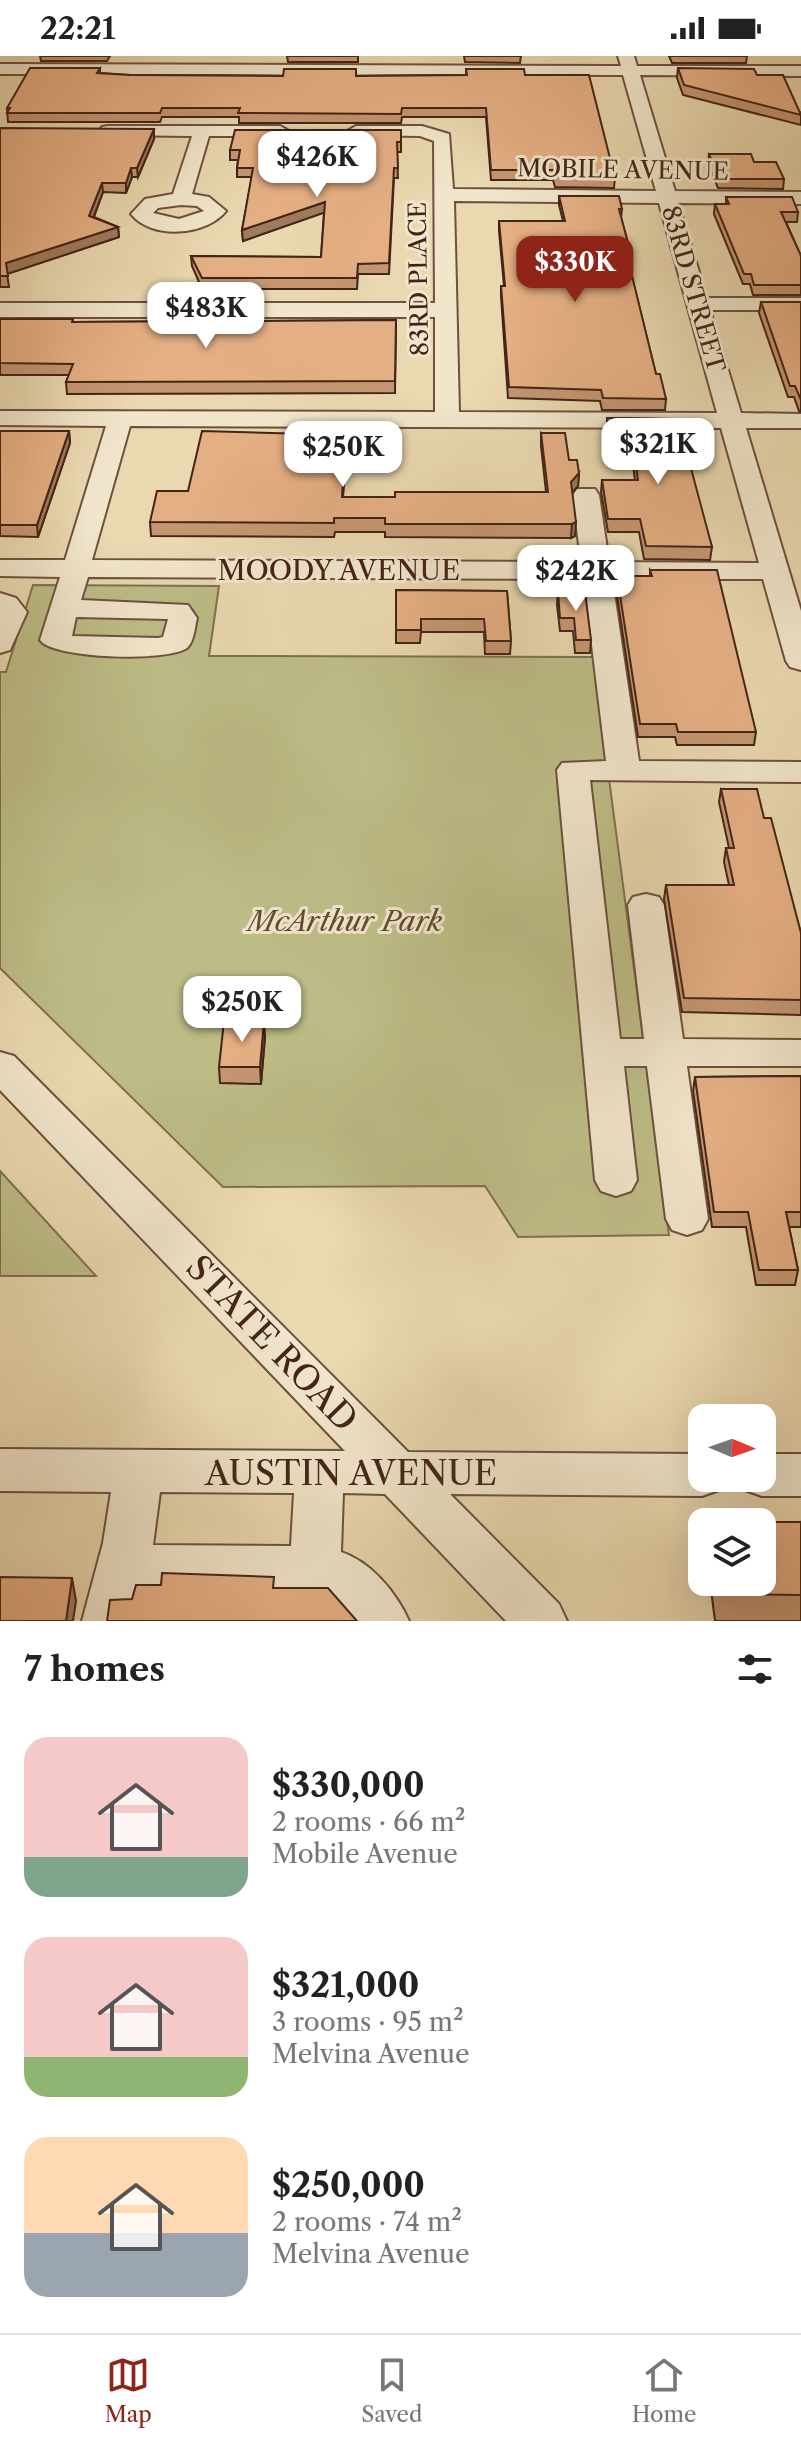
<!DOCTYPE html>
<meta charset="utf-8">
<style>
:root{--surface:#fff;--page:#f2f2f2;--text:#222;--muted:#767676;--line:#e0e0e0;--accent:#8f2418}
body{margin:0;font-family:"Libre Caslon Text",serif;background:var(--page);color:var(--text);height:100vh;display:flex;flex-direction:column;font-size:30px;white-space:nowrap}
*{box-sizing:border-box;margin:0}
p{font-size:26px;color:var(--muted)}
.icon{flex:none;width:44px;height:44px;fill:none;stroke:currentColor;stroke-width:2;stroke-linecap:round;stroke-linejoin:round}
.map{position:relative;height:1565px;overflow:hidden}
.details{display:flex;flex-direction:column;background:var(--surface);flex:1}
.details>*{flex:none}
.needle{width:52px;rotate:92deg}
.controls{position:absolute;left:688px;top:1348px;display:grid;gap:16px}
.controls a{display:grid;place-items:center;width:88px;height:88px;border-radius:16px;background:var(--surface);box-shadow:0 8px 32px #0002;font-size:40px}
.price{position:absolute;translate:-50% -68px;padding:0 18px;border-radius:16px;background:#fff;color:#222;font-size:26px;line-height:52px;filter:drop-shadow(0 2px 4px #0008)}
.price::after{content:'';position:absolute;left:50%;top:48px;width:24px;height:18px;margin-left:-12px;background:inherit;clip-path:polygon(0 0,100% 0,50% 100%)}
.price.selected{background:var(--accent);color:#fff}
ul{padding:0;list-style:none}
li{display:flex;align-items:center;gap:24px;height:200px;padding:0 24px}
li span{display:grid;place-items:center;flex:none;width:224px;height:160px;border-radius:24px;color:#555}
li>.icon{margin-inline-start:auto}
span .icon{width:96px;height:96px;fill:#fffc;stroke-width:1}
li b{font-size:34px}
h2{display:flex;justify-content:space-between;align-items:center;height:96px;padding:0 24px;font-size:34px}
.status{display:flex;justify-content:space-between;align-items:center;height:56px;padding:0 40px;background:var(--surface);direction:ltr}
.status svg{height:22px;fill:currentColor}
.tab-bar{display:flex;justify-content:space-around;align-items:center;height:112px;border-top:2px solid var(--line);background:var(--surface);font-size:22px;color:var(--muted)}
.tab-bar a{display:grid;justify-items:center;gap:4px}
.tab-bar .selected{color:var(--accent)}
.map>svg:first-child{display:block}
</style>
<div class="status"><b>22:21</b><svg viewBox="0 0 49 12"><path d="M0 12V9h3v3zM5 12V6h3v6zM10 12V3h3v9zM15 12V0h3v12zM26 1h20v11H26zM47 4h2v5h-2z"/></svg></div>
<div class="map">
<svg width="801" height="1565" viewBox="0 0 801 1565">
<rect width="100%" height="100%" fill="#ead8b0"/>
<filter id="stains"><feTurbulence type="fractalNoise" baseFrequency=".0025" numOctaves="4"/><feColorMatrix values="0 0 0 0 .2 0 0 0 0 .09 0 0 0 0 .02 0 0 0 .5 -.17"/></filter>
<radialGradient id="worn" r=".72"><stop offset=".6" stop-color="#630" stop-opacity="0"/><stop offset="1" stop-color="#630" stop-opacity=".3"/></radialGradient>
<path fill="#bdbd87" stroke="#80704f" stroke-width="2" d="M33,529L219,530L209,600L593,601L669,1179L518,1181L485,1130L223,1131L0,912V616H6Z
M0,1115L96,1220H0Z"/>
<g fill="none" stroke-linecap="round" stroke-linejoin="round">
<defs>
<path id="minor" d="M618,0H634L637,10H801V20L640,19L675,135L801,136V148L678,147L707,242H801V254H710L741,357L801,358V372H746L801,555V614L790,611L786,605L763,523H612L639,705L801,706V726L590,724L620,983H644L628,849L633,841L646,838L659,841L664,849L683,983L801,984V1010H687L708,1163L702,1174L687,1179L672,1174L666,1163L647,1010H624L637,1124L631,1135L616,1140L601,1135L595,1124L557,714L562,707L606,705L584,523L88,521L81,544L188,549L197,562C195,570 194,586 187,592C168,606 53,603 40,584L60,521L0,520V504H65L106,370L0,369V355L435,356V261H0V247H435L434,85L420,80L350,79L347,75L356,70H422L449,78L453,133L656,135L623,19L0,18V8L621,10ZM454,145L659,147L717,357L459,356ZM130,370L721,372L759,507L609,506L599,439L595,433H577L573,439L581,506L92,504ZM76,561L168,563L163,581L158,582L72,580Z
M108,70H280L289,75L280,80H209L192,138L209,141L226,155C206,180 152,184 131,158L145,143L173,138L192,80L102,79L99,75L102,71ZM181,149L197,150L204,155L179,163L153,157L158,152Z
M0,537L16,542L27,556L10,594L0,597Z
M0,996L14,1000L408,1396L702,1398V1422H725L719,1434L702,1440L450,1438L559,1548L567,1565H506L385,1438L343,1437L341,1496C371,1506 396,1536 409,1565H350L328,1539L315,1536L141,1535L134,1565H82L103,1487L111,1436L0,1435V1393L345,1395L0,1034ZM160,1436L294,1437L291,1490L153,1489Z
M762,1398H801V1440H762L745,1434L739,1422H762Z"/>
</defs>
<use href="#minor" stroke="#6d513d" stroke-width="4"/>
<use href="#minor" fill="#f1e6cc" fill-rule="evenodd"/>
</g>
<path fill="#c59672" stroke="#432417" stroke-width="2" d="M40,0H110L107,5H41Z
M287,0H358V6H288Z
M464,0H521L520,7L465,6Z
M669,0H747L746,7H672Z
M100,12V17L130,19L283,20L356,13V20L466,19V13L525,19L615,122L614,132L555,131L553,124H491L486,61H402L401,67H239V61H162L160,66H8L7,52Z
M678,12L757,19L801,57V69L683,39L677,22Z
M0,72L154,83L138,121H132L126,137L103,136L94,161L118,171L119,181L7,218L9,231H0Z
M401,74V96H397L398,122H394L389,218H358L357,233H202L192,210L191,200L321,201L324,156L243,185L242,174L252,121H237V112L238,104H230V94Z
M709,98L754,106L784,123L783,133L718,132L708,108Z
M559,140L622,153L621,162L628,187L626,197L656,318L666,343L665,354H602L600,345L508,342L501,240V230H504L499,175V165H563L559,149Z
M726,141L798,156L797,166H786L801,200V239H753L750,228H743L714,158L715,148H726Z
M761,246H801V356L799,355L794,341H788L759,257Z
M0,263H73V266L396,264L395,337L67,338L66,326L69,319H0Z
M607,362L671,363L712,491L710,504L644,503L639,476H608L601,436L602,424H635L631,394H611L607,375Z
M0,375H69L70,387L38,481L0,480Z
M541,377L569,404L579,417L578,430L572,437L575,480L571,482L385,481V476H335L334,481L151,480L150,466L188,435L307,378L306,406L345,419L343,441H395L546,436L541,390Z
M650,514L756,676L754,689H677L675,681H638L616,533L617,520H650Z
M396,534L507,535L511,585L510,598H485L484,576H421L420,587H396Z
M558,536L591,584L590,597H575L573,575H560L557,549Z
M721,733L764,762L801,877V959L682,956L664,843L666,829H729L724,806L726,792H729L719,746Z
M265,981L261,1028L220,1027L219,1011Z
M801,1020V1171H789L798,1214L795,1229H756L746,1171H712L693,1035L695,1021Z
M801,1466V1565H715L710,1526H762Z"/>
<path fill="#a07a5c" stroke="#432417" stroke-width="2" d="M154,73V83L138,121L137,112Z
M131,112L132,121L126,137V127Z
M102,127L103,136L90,170L89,160Z
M325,146L326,156L243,185L242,174Z
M118,171L119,181L7,218L6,207Z
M69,375L70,387L38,481L37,469Z
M307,378L308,391L305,419L304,406Z
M579,417L578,430L570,439L571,426Z
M576,466L575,480L571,482L572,468Z
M264,965L265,981L261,1028L260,1011Z
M72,1522L76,1545L73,1565H66Z"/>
<path fill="#e5af84" stroke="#432417" stroke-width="2" d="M30,12H100L97,17L130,19L283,20L284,13H356V20L467,19L466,13H524L525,19H589L615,122L555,121L554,114H491L486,52H402L401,58L238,57L240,52H162L160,57H7L10,52H7Z
M678,12L754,13L757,19H783L801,59L684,29Z
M0,72L154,73L137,112H131L126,127H102L89,160L118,171L6,207L8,220H0Z
M235,74H401V86H397L398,112H394L389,207L358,208L357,222H202L191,200L321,201L325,146L242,174L253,112H237L240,94H230Z
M709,98H751L754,106H776L784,123H719Z
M559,140H619L622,153H619L628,187H624L656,318H660L666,343L603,342L601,334L509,331L501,230H505L499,165H565Z
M726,141H792L798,156H781L801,200V229H754L751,218H744L715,148H729Z
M761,246H801V344L795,330H790Z
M0,263H73L72,266L396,264L395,325L66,326L73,308L0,307Z
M607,362L671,363L673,371H680L712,491L646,490L640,463H608L602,424H638L632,381H611Z
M0,375H69L37,469H0Z
M202,375L307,378L304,406H344L342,441H395V436H548L541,377H565L569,404H577L579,417L571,426L576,466L572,468H385V462H334V467L150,466L157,435H188Z
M650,514H717L756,676H678L676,668H640L617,520H652Z
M396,534L507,535L511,585H486L484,563H421V574H396Z
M558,536H585L591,584H576L574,562H560Z
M721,733H757L764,762H771L801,877V944L684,942L666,829H734L726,792H734Z
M224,965H264L260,1011H219Z
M801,1020V1156H786L798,1214H759L748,1156H714L695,1021Z
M762,1466H801V1539L721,1538L719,1526H762Z
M162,1517L274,1521L273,1532H328L357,1565H107L110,1544L132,1543L136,1529H161Z
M0,1521L72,1522L66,1565H0Z"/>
<g text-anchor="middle" stroke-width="6" stroke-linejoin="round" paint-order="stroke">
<g font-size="24" fill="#432417" stroke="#f1e6cc">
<text transform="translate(623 114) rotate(1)" y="8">MOBILE AVENUE</text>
<text transform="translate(419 223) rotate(-91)" y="8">83RD PLACE</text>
<text transform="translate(693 233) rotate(74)" y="8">83RD STREET</text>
</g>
<g font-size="28" fill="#432417" stroke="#f1e6cc">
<text x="339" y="524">MOODY AVENUE</text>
</g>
<g font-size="28" font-style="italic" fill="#624a33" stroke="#f1e6cc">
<text x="345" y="875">McArthur Park</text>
</g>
<g font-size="34" fill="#432417" stroke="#f1e6cc">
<text transform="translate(272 1287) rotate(46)" y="12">STATE ROAD</text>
<text x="351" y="1429">AUSTIN AVENUE</text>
</g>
</g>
<rect width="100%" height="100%" filter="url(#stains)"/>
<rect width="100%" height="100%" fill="url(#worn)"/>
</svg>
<div class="controls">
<a><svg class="needle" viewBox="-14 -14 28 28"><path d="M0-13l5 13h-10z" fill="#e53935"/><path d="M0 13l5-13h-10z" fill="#767676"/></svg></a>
<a><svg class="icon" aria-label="layers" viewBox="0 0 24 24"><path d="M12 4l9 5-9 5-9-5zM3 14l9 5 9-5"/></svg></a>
</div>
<b class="price" style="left:317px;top:143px">$426K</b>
<b class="price selected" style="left:575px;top:248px">$330K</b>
<b class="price" style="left:206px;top:294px">$483K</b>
<b class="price" style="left:658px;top:430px">$321K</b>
<b class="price" style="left:343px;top:433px">$250K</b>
<b class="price" style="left:576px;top:557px">$242K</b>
<b class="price" style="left:242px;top:988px">$250K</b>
</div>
<section class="details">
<h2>7 homes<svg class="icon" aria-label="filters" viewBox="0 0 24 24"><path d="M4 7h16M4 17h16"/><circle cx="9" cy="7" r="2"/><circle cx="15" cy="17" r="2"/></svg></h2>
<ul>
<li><span style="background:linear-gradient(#f6c9c9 75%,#7fa58c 0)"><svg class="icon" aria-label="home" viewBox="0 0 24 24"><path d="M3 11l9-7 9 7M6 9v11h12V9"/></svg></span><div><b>$330,000</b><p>2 rooms · 66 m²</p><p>Mobile Avenue</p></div></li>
<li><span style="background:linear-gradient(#f6c9c9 75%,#8fb573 0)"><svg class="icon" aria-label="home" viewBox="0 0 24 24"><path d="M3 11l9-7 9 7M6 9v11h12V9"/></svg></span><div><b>$321,000</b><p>3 rooms · 95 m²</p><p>Melvina Avenue</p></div></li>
<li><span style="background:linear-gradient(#ffd9b3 60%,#9aa5b1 0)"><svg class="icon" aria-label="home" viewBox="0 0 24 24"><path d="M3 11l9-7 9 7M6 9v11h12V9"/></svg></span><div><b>$250,000</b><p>2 rooms · 74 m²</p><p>Melvina Avenue</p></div></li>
</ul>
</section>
<nav class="tab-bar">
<a class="selected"><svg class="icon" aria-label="map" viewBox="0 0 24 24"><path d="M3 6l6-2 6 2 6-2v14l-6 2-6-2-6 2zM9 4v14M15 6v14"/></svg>Map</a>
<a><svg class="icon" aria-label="saved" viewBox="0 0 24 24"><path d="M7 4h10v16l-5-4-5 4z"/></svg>Saved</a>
<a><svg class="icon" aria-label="home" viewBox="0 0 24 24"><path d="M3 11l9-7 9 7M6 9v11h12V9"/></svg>Home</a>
</nav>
